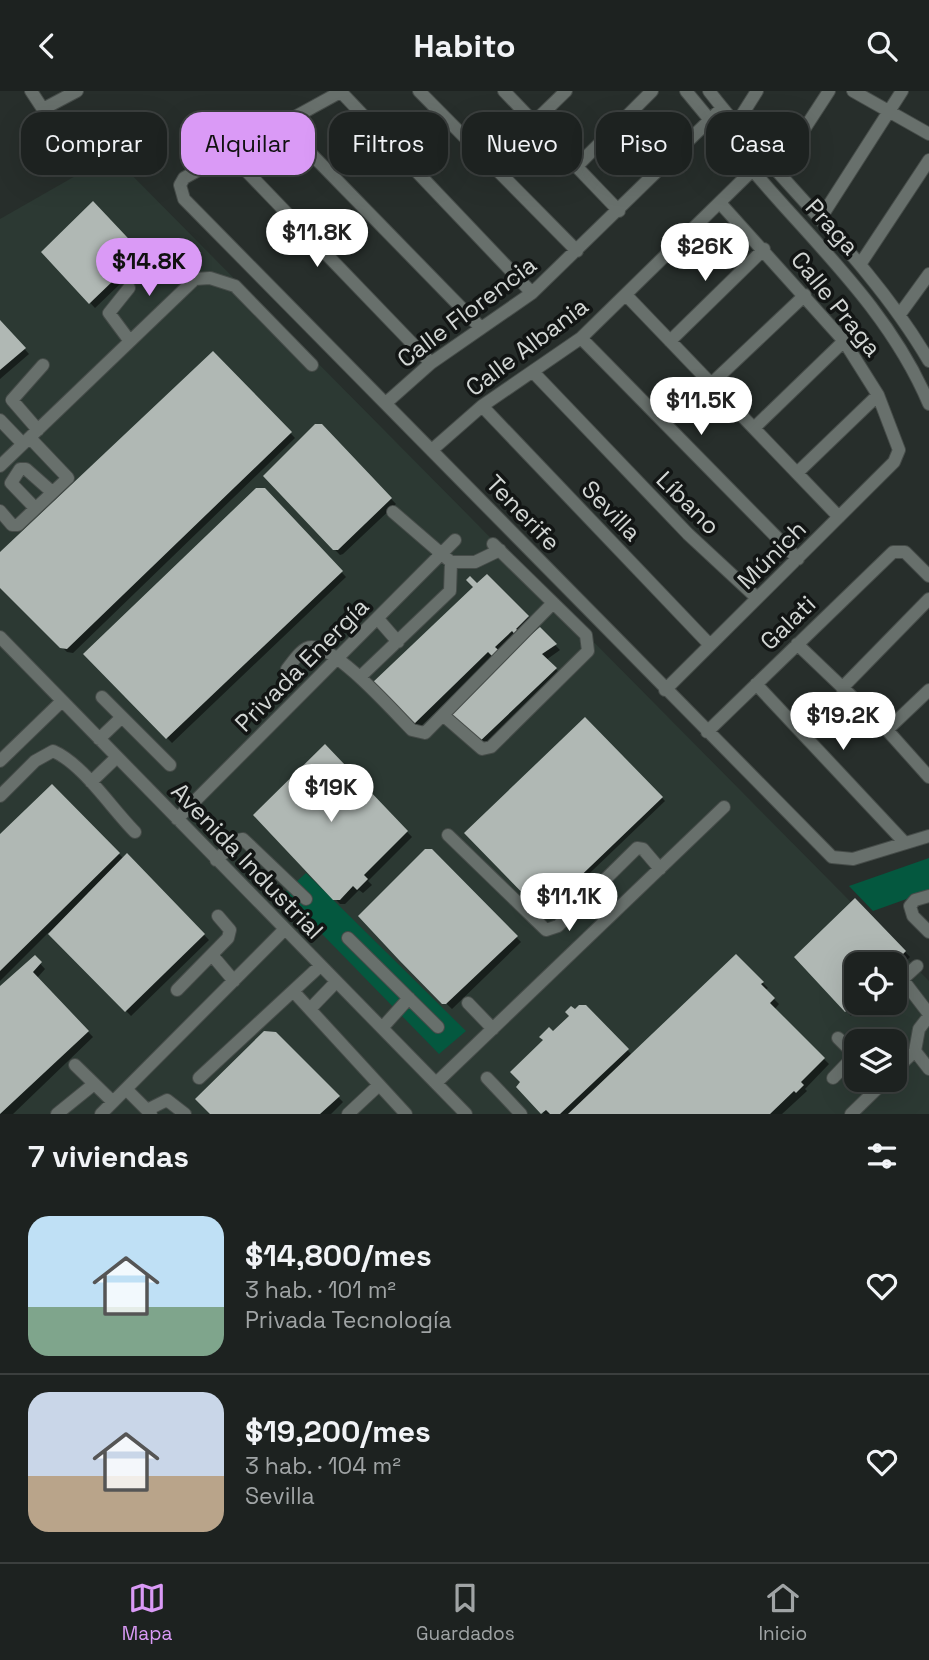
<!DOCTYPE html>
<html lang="es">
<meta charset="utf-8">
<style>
:root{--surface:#1d2220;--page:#252a29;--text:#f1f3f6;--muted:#a0a4a5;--line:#3b3f3e;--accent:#da9af6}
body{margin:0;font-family:"Space Grotesk",sans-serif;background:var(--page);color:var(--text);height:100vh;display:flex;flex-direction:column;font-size:26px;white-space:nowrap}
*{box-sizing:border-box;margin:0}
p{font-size:23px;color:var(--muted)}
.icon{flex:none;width:38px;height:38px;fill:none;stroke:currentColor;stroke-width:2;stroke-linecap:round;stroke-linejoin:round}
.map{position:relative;height:1023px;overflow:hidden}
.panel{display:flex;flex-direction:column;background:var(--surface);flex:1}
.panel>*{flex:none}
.top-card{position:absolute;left:21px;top:21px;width:887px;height:63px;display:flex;gap:14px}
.tools{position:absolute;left:844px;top:861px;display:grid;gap:14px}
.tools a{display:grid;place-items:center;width:63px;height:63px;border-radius:14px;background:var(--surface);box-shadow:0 7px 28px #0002,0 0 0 2px var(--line);font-size:35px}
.price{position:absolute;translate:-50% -60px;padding:0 16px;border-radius:24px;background:#fff;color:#222;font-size:23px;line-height:46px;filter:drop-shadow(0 2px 4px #0008)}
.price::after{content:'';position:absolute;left:50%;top:42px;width:21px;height:16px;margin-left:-10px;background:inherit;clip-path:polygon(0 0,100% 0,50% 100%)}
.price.selected{background:var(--accent);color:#111}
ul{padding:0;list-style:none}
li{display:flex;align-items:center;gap:21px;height:175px;padding:0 28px}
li+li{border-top:2px solid var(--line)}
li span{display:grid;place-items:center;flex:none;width:196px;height:140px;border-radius:21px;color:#555}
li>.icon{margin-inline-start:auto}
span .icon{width:84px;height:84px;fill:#fffc;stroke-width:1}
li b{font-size:30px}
h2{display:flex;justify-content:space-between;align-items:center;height:84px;padding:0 28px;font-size:30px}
.chip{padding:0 24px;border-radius:21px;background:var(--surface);box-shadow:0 7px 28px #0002,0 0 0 2px var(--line);font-size:24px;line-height:63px}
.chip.selected{background:var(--accent);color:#111}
header{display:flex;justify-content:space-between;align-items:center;height:91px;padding:0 28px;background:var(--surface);font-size:32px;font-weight:700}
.tabs{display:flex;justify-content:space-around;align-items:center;height:98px;border-top:2px solid var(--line);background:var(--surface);font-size:19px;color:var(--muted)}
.tabs a{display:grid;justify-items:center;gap:4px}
.tabs .selected{color:var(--accent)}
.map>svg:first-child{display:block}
</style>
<header><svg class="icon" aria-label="back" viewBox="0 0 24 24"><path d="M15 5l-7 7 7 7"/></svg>Habito<svg class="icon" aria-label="search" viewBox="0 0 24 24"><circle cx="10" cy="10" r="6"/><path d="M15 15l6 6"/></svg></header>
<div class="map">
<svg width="929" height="1023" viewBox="0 0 929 1023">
<rect width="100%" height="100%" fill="#272e2b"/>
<path fill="#2c3933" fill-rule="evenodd" d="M112,64L929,890V1023H0V128ZM856,873H894V912H856ZM856,950H894V989H856Z"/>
<path fill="#04583f" d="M929,767V800L873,820L849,795Z
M306,782L466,940L439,963L283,803Z"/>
<path fill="#0007" d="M93,113L146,168L95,217L43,161Z
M0,231L29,263L0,288Z
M213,262L295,347L73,562L67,561L0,495V463Z
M321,335L396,413L343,463L340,464L265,385Z
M264,399L346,486L172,652L86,563Z
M487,485L533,531L525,549L540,539L560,559L546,569L561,583L482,657L449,623L494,565L418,638L374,593Z
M585,628L665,710L546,824L466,742Z
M325,656L412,746L368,790L372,794L363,802L359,799L345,813H340L255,724Z
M52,696L124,768L128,765L209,849L131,925L49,841L0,890V745Z
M431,760L521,851L452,918L400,868Z
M855,810L910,866L894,882V873H856V912H865L851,925L797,866Z
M736,865L768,897L765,899L779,913L774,919L829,973L805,998L807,1000L782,1023H544L518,996L553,942L575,920L586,916L632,964Z
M35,867L45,878L37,887L93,946L13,1023H0V900Z
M275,942L343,1011L331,1023H212Z"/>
<path fill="#b0b8b4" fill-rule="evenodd" d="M93,110L142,162L89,213L41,161Z
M0,229L26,257L0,279Z
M213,260L292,341L67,558L60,557L0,497V461Z
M315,333H322L392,407L338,459H333L263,385Z
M256,397H265L343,480L166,648L83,563Z
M487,483L529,525L516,538L528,546L540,536L557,553L542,563L557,577L476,654L446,623L499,572L488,561L412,635L371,593L473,496L466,489L470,485L477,492ZM512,540L521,551L506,566L495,556Z
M585,626L663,706L542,822L464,742Z
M325,653L408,740L364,784L368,788L357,799L353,795L340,809H333L253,724Z
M52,693L120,762L0,880V743Z
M425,758H432L518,845L446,913H442L399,869L358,825Z
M127,762L205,843L125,921L48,843Z
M855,807L906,860L893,873H856V911L845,921L794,866Z
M736,863L764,891L761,893L775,907L770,912L825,967L801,991L804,994L796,1002L794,1000L770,1023H568Z
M35,864L42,871L33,881L89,940L0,1023V895Z
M579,914H586L629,958L560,1023H550L546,1019L541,1023L516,996L520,991L510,981L543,949L539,946L549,936L553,940L569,925L565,921L571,915L575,918Z
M264,940L276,941L340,1005L320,1023H210L195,1008Z"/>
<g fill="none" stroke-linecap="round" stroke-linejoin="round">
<defs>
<path id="minor" d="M31,0L56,38
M342,0L184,87L180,94L184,108L832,766L853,768L929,745
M419,0L577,160
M504,0L619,120
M686,0C718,39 750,77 784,115C840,177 896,235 929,313
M709,0C780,92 870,169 929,270
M853,0L929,43
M341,1L532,202
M43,18L77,0
M534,31L566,0
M282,33L481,237
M733,38L757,0
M228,61L431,272
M577,75L652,0
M777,80L829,0
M820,128L902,0
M861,172L929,69
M626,204L839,426
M900,223L929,183
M581,247L798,468
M129,249L109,222L129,197
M670,250L764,158
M534,282L688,443L757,507
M712,292L805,204
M387,311L431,272L532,202L722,17
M482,315L710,554
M0,329L23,353
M755,336L844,250
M38,339L12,309L43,274
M433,358L482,315L581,247L765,67
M0,375L195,188L210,187L235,195L312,274
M798,381L878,304
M35,417L11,392L20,378H26L52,401
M0,420L12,434H18L68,387L30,347
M451,471H475L500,459
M378,528L398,551
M0,546L466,1023
M797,553L887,639L929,686
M287,578C292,572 302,556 311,556C335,554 394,621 412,639L425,642L553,512
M361,585L450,500L451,471L393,421
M756,593L905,752
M842,597L929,508
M665,599L894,371L899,359L878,304L844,250L720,112
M102,606L170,674
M444,625L482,658L491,656L588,560L586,544L493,453
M887,639L929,599
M707,641L893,461H905L929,485
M99,648L122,626
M0,670L62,610
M91,691L117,666
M0,705L35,670L53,660C83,673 111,717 135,741
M177,728L455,449
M448,744L546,839L558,835L637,757L643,758L660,778
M216,769L238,749L243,748L306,808
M929,805L915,809L910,815L913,825L929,841
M348,847L438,936
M212,864L234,890
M903,889L929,923
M894,896L917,875
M177,899L228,847L230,839L218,825
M293,900L406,1023
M468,912L493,938
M310,918L336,891
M382,937L409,907
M838,947L856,965
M915,960L929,978
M75,974L113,1011
M894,980L915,960L919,938L929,925
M199,987L320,875
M487,987L521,1023
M833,987L855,964
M436,992L724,716
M126,998L151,1023
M147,1019L167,1009L185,1023
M57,1023L94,993
M101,1023L284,839
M348,1023L379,994
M851,1023L886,989"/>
</defs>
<use href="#minor" stroke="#464c49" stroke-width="14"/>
<use href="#minor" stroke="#68706c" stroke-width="12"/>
</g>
<g text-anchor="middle" stroke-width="7" stroke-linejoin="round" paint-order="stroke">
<g font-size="24" fill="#d2d6d4" stroke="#121514">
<text transform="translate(832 136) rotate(48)" y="8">Praga</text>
<text transform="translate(836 213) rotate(51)" y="8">Calle Praga</text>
<text transform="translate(467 221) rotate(-37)" y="8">Calle Florencia</text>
<text transform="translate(527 256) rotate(-37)" y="8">Calle Albania</text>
<text transform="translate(688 412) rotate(45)" y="8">Líbano</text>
<text transform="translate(611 420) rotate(46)" y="8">Sevilla</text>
<text transform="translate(523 422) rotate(46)" y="8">Tenerife</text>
<text transform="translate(772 464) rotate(-45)" y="8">Múnich</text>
<text transform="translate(788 532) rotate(-44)" y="8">Galati</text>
<text transform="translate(302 574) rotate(-45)" y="8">Privada Energía</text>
<text transform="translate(247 770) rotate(46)" y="8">Avenida Industrial</text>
</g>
</g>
</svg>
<div class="tools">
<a><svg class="icon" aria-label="locate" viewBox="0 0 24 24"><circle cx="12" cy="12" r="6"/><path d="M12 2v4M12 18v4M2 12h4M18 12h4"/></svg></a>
<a><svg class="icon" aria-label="layers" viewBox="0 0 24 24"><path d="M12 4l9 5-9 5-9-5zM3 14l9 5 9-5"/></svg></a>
</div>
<b class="price" style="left:317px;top:178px">$11.8K</b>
<b class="price" style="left:705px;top:192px">$26K</b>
<b class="price selected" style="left:149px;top:207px">$14.8K</b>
<b class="price" style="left:701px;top:346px">$11.5K</b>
<b class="price" style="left:843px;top:661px">$19.2K</b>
<b class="price" style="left:331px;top:733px">$19K</b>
<b class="price" style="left:569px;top:842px">$11.1K</b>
<div class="top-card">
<a class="chip">Comprar</a>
<a class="chip selected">Alquilar</a>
<a class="chip">Filtros</a>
<a class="chip">Nuevo</a>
<a class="chip">Piso</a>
<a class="chip">Casa</a>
</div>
</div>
<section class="panel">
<h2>7 viviendas<svg class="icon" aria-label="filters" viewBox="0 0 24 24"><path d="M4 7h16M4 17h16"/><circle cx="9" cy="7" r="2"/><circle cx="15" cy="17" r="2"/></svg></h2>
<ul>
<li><span style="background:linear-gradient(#bfe0f5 65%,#7fa58c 0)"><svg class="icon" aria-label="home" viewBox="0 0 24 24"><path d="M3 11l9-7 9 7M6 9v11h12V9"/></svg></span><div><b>$14,800/mes</b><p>3 hab. · 101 m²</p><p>Privada Tecnología</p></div><svg class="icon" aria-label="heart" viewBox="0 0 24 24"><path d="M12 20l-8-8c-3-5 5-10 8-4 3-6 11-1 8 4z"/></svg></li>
<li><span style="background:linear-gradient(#c9d6e8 60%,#b9a48a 0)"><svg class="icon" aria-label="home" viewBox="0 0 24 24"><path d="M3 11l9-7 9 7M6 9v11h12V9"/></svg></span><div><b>$19,200/mes</b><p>3 hab. · 104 m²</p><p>Sevilla</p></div><svg class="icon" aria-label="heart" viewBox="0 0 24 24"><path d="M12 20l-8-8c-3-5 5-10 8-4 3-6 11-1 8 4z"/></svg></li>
</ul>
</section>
<nav class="tabs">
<a class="selected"><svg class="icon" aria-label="map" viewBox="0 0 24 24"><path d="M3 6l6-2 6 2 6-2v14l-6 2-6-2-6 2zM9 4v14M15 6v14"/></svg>Mapa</a>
<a><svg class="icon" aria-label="saved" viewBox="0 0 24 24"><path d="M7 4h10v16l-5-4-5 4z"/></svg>Guardados</a>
<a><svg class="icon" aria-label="home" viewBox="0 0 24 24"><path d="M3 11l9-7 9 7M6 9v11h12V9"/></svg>Inicio</a>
</nav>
